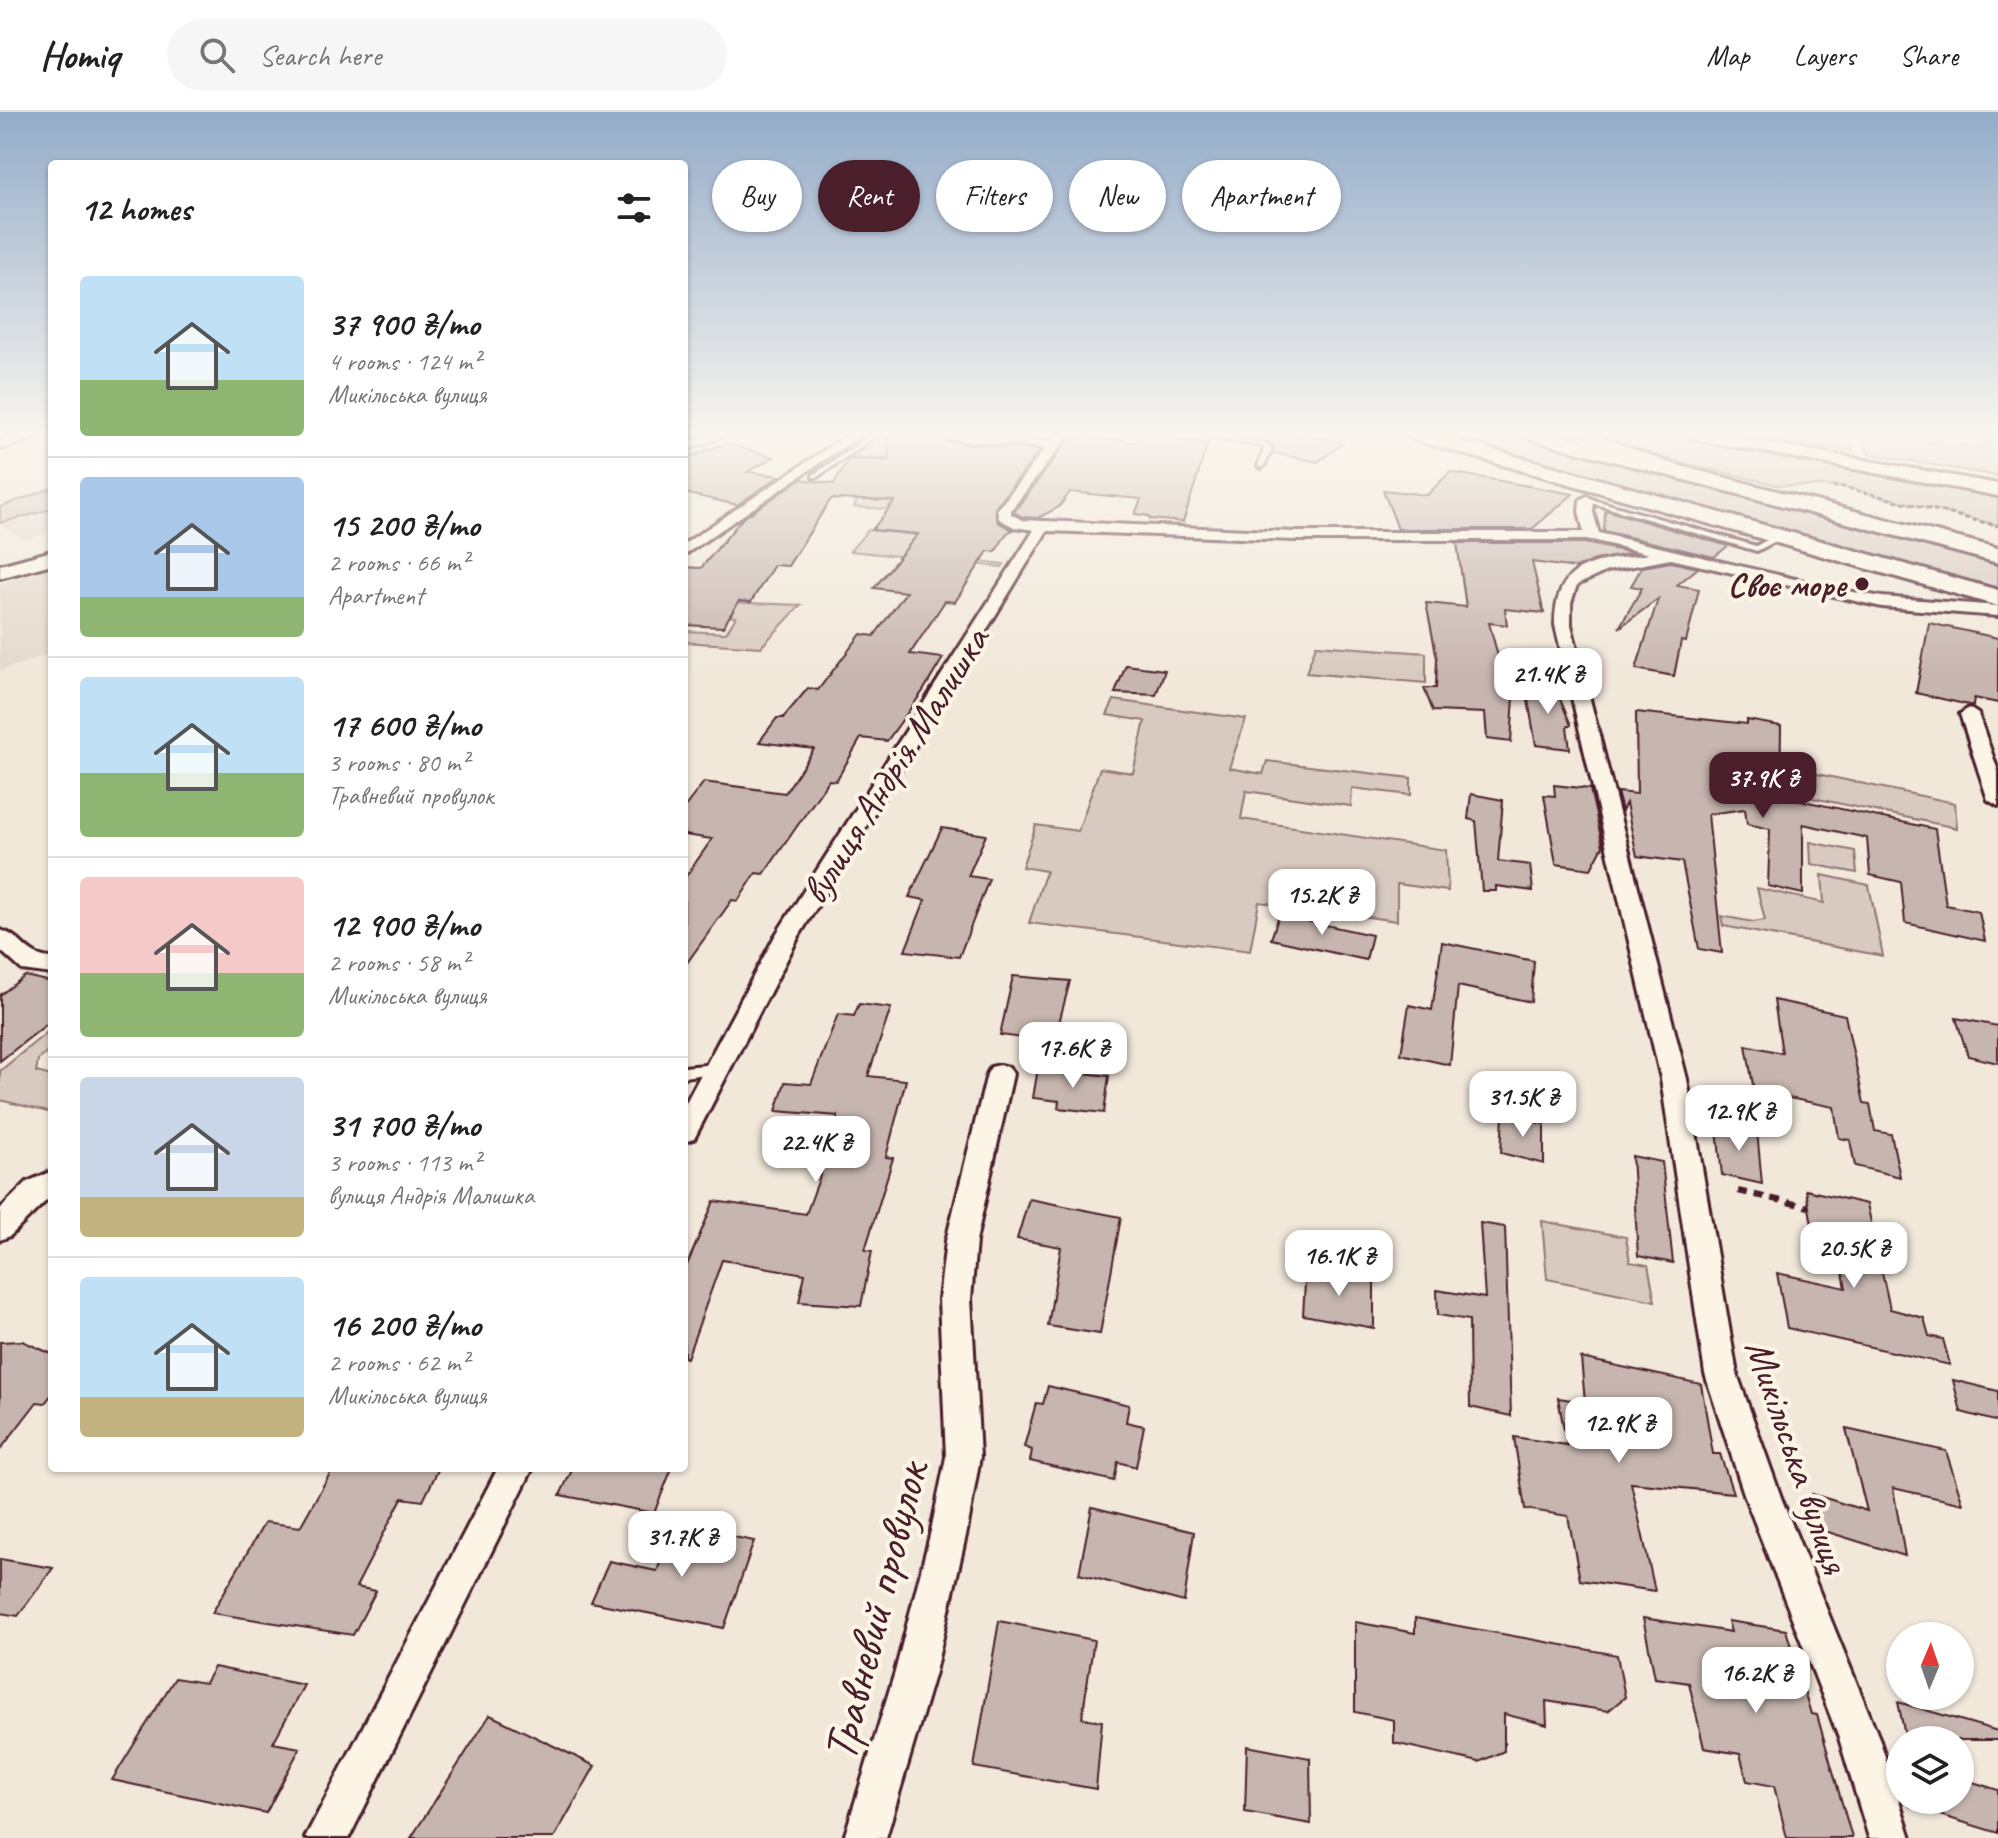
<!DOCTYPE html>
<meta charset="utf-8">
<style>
:root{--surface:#fff;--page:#f6f6f6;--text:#222;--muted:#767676;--line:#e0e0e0;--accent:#4a1f2b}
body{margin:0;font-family:Caveat,sans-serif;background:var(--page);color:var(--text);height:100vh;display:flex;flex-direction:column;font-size:30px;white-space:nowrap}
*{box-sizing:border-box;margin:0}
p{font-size:26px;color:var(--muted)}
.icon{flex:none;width:44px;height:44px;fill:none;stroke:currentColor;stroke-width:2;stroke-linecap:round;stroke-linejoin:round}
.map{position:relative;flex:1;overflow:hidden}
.sheet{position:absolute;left:48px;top:48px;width:640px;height:1312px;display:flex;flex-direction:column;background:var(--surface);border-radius:8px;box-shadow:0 2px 6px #0004}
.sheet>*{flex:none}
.hud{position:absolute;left:712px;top:48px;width:760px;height:72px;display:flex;gap:16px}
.needle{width:52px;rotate:2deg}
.tools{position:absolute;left:1886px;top:1510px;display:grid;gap:16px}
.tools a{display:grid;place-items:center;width:88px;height:88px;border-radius:50%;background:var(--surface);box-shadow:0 2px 6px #0004;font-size:40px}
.price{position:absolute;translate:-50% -68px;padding:0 18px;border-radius:16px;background:#fff;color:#222;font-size:26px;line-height:52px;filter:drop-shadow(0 2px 4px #0008)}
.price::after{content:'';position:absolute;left:50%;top:48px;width:24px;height:18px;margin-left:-12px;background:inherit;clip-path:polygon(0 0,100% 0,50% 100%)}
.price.current{background:var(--accent);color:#fff}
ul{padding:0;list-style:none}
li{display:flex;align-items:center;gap:24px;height:200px;padding:0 32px}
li+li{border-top:2px solid var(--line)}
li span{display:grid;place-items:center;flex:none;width:224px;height:160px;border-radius:8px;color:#555}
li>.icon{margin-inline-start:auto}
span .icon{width:96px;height:96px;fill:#fffc;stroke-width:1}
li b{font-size:34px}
h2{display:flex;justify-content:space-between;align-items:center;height:96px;padding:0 32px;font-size:34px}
.pill{padding:0 28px;border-radius:36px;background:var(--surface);box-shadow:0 2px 6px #0004;font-size:28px;line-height:72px}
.pill.current{background:var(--accent);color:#fff}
header{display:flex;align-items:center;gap:48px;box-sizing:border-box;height:112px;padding:0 40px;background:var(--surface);border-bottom:2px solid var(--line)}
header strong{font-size:38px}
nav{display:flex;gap:44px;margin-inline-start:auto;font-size:28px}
.search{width:560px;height:72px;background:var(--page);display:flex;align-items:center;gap:20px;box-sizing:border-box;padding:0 28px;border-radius:44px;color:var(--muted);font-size:30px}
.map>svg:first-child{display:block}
</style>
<header>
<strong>Homiq</strong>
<div class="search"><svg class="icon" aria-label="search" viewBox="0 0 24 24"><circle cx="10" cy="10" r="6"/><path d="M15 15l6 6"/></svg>Search here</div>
<nav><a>Map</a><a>Layers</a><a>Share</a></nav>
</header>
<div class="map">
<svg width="1998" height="1726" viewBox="0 0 1998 1726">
<rect width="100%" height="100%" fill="#f1e8da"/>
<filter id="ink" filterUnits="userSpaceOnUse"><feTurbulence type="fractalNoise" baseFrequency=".0125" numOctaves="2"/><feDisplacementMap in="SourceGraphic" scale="16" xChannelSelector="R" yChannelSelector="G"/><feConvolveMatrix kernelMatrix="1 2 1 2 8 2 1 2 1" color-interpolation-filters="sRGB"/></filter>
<g filter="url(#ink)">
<path fill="#e4d9cd" d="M52,397V420L24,428L0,413Z
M52,456V541L0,559V472Z"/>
<path fill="#d8cac0" stroke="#917476" stroke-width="2" d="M1446,323H1512L1998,452V476Z
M1596,323H1672L1742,339L1998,383V413L1844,375L1777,373L1655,344Z
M1742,323H1850L1853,339Z
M1861,323L1986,335L1982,323H1998V364L1869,342Z
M890,324L948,330L886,397L854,395L864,372L836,370L840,364L905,366L914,336H894L891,345H853C865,335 878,335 890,324Z
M52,376V397L0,411V395Z
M868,418L956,427L944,445L1004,452L1002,455L850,439Z
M722,490L801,493L761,535L684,530L685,519L726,521L736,505L713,503Z
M1316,533L1426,541V571L1306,561Z
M1114,588L1246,607L1229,656L1263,662L1267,649L1411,666V683L1352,676L1351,694L1246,679L1241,707L1446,738L1448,779L1397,772V809L1259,790L1250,839L1029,811L1046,759L1022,755L1036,713L1078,719L1100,656L1133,661L1145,609L1107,603Z
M1784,655L1955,691L1957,716L1784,680Z
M1810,730L1855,739L1857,761L1811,752Z
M1822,763L1869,773L1883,844L1723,814L1721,804L1753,810L1765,808L1757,776L1824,791Z
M52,916V936L38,948L36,960L52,964V1001L0,988V959Z
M1542,1109L1626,1125L1630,1150L1648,1153L1655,1189L1547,1167Z"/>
<path fill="#c7b6af" stroke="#4a1f2b" stroke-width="2" d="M889,323H939L948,330L1040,338L995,396L998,410L1013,418L1007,421L995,440L988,439L955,490L945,489L910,542L943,546L923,579L887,629L861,626L836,669L829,668L764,762L756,761L738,789L732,788L684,855V767L712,727L684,723V696L704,670L785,681L814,637L759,630L777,606H783L808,576L818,578L861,522L874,524L906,480L874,476L918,422L872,418L895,389L831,387L788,454L774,453L751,490L739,489L723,515L684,513V455L701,456L742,407L801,367L834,372L848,347L888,348Z
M1141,323L1208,331L1183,410L1150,407L1149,404L1135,402L1141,387L1070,380L1059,395L1038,406L1023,405L1014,400L1072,324L1133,330Z
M1241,323H1306L1343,331L1318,350L1273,341L1275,336L1269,330Z
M726,331L774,345L748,360L780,364L737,393L684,381V347Z
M1450,360L1573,382L1532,417H1398L1383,378L1427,383Z
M1605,398L1728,434L1714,445L1604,419Z
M1457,431H1584L1633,441L1595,448L1576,456L1532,450L1544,501L1505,497L1507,513L1489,511L1505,570H1515L1511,630L1487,627L1485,601L1433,599L1424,576H1436L1437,546L1426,491L1466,495Z
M1671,450L1698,456L1677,473L1699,477L1686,530L1681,529L1674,564L1636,557L1658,487L1619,516L1642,476L1631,474L1642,455Z
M1929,511L1998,526V591L1974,586L1973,594L1916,581Z
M1126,553L1165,558L1156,583L1115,581Z
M1525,571L1554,573L1571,613L1567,615L1570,637L1536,633Z
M1636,600L1747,612V608L1781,614L1780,684L1935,717L1946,793L1979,800L1985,829L1905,811L1901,770L1870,763L1867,726L1803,712V782L1768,774L1770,717L1747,712L1745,697L1708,702L1722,841L1699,837L1682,750L1637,744L1626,691L1622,699L1617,680L1637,682Z
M1554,673L1590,677L1603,734L1591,757L1556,752L1544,683L1555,684Z
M1471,682L1503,688L1498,749L1530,753L1533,779L1496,774V779H1482L1476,709L1468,707Z
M942,716L986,723L968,764L989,767L959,845L905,839L925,788L909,785Z
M1279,803L1372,823L1366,848L1271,827Z
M1442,830L1534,849L1531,890L1458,874L1450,953L1401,942L1409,893L1432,898Z
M25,864L52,870V908L0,949V883Z
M1013,864L1070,869L1054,930L1000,923Z
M1774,888L1845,903L1864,991L1870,992L1875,1019L1891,1022L1900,1065L1855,1054L1850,1028L1839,1026L1834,995L1754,979L1746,933L1782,941Z
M859,892L891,896L868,964L906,968L886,1045L893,1046L865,1138L872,1139L861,1194L799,1190L805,1162L722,1148L687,1246L684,1245V1160L714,1089L806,1102L837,1018L834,1017L838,1004L776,999L785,970L811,972L838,902L854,904Z
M1956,906L1998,914V951L1968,944Z
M1038,956L1109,964L1104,1001L1058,996L1059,989L1033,986Z
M1503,1003L1544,1012V1052L1501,1041Z
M1716,1009L1757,1019L1762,1072L1722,1063Z
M1632,1044L1662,1050L1673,1151L1638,1144Z
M1806,1078L1867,1092L1890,1197L1924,1206L1929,1224L1943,1227L1950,1253L1787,1216L1777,1161L1846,1176L1836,1125L1813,1119Z
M1029,1087L1121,1105L1100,1222L1048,1214L1061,1135L1017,1127Z
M1480,1111L1505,1115L1511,1304L1470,1295L1469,1208L1438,1203L1437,1178L1485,1186Z
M1306,1155L1374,1168V1216L1303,1203Z
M22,1229L52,1242V1282L45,1291L37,1290L0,1338V1230Z
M1581,1246L1701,1272L1713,1342H1720L1733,1381L1631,1371L1655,1479L1580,1468L1568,1404L1525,1397L1514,1325L1567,1333L1558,1286L1585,1290Z
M1953,1268L1998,1279V1310L1961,1300Z
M1048,1274L1129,1293L1126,1310L1144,1314L1136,1355L1118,1350L1114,1369L1030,1349L1032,1338L1024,1335L1036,1291L1043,1292Z
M1846,1317L1946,1339L1963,1392L1893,1376L1905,1444L1815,1416L1812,1382L1867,1399Z
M333,1356H439L423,1389L402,1386L356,1475L376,1479L353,1523L212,1501L265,1410L300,1415Z
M573,1356H672L654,1401L560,1383Z
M1092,1395L1194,1420L1184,1490L1079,1462Z
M674,1413L754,1429L724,1516L591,1490L609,1449L657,1459Z
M0,1447L53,1456L18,1504L0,1501Z
M1415,1506L1617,1543L1625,1585L1608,1599L1546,1589L1547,1613L1504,1602V1639L1479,1650L1394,1631V1608L1355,1600V1510L1415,1521Z
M1643,1506L1731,1520L1728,1509L1786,1518L1811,1602L1817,1603L1852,1726H1787L1774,1674L1747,1669L1740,1642L1704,1636L1689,1571L1655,1566Z
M999,1509L1094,1528L1082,1606L1102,1609L1096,1677L974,1655Z
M214,1555L304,1573L273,1631L300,1636L266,1701L112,1668L175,1566L205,1571Z
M1898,1590L1998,1619V1628H1906Z
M490,1603L595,1654L554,1726H411Z
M1247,1634L1310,1646L1311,1712L1245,1700Z
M1960,1666L1998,1678V1721L1910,1694L1911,1688H1960Z"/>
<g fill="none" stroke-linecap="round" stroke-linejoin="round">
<defs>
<path id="service" d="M1204,323H1216L1267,332L1272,337L1264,354L1261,356L1258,354L1265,335Z
M870,324L875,325L817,365H813V363Z
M1587,386L1756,434L1778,422L1785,424L1757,439L1585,389L1584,388Z
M715,952L720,954L722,957L720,960L684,965V955Z"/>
<path id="minor" d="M27,323H48L0,337V329Z
M708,323H726L684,339V331Z
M847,323H861L684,443V432Z
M942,323H985L1052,329L1057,323H1069L1011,398V402L1022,408L1295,420H1584L1579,400L1580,388L1587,384L1594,388L1593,400L1599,421L1842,478L1882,485L1998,494V504L1882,495L1671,447L1607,459L1577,473L1571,491V513L1687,967L1737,1262L1782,1388L1879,1626L1911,1726H1869L1839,1626L1746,1388L1705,1262L1661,967L1555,513C1555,448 1596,450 1649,442L1592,428H1295L1047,419L799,824L694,1027L684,1030V994L775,824L1034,418L1014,415L999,407L997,398L1046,336L948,327Z
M1969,596L1978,602L1998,659V694L1988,688L1960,602Z
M0,818C23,824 25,845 52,846V862L22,858L0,838Z
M1000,953L1009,955L1013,962L976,1129L971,1187L980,1345L967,1419L935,1560L886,1726H844L895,1560L931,1419L946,1345L939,1187L946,1129L987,962L991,955Z
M52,1059V1083L10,1124L0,1128V1097L27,1070Z
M498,1356H533L349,1726H305Z"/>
<path id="secondary" d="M1572,323H1596L1672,352L1674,356L1665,362L1658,360Z
M1690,323H1726L1998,372V384L1699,328Z
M52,439V452L0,466V453Z"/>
<path id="trunk" d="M1408,323H1440L1998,478V494L1411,327Z
M1527,323H1560L1998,436V451L1530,327Z"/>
</defs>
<use href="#service" stroke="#4a1f2b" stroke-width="6"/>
<use href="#minor" stroke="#4a1f2b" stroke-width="6"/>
<use href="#secondary" stroke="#4a1f2b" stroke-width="6"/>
<use href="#trunk" stroke="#4a1f2b" stroke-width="6"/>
<path stroke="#4a1f2b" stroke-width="3" stroke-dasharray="5 3" stroke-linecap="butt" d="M1832,375H1843L1998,414"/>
<path stroke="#4a1f2b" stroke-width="6" stroke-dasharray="10 7" stroke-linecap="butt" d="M1738,1079L1809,1095"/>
<use href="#service" fill="#fcf5e5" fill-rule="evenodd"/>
<use href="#minor" fill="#fcf5e5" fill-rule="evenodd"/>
<use href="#secondary" fill="#fcf5e5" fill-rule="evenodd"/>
<use href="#trunk" fill="#fcf5e5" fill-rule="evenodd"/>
</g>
</g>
<linearGradient id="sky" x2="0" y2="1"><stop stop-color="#94acca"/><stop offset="0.57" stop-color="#f9f5ee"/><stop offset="1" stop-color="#f9f5ee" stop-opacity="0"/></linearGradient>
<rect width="1998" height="564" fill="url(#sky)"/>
<circle fill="#4a1f2b" stroke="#fcf5e5" stroke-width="3" cx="1862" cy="472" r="8"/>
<g text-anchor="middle" stroke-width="8" stroke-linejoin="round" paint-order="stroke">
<g font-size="34" font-weight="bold" fill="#4a1f2b" stroke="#fcf5e5" text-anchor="end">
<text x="1846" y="484">Своє море</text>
</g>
<g font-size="40" fill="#4a1f2b" stroke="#fcf5e5">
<text transform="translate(894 653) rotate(-58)" y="14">вулиця Андрія Малишка</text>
<text transform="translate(1798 1344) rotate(71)" y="14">Микільська вулиця</text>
</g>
<g font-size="48" fill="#4a1f2b" stroke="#fcf5e5">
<text transform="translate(874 1499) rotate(-76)" y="17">Травневий провулок</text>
</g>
</g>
</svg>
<div class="tools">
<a><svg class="needle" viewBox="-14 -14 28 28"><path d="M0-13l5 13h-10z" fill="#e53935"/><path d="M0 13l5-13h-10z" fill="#767676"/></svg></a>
<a><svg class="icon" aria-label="layers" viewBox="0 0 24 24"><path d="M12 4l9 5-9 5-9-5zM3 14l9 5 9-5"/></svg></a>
</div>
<b class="price" style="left:1548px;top:604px">21.4K ₴</b>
<b class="price current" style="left:1763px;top:708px">37.9K ₴</b>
<b class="price" style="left:1322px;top:825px">15.2K ₴</b>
<b class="price" style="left:1073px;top:978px">17.6K ₴</b>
<b class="price" style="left:1523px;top:1027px">31.5K ₴</b>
<b class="price" style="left:1739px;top:1041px">12.9K ₴</b>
<b class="price" style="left:816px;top:1072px">22.4K ₴</b>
<b class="price" style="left:1854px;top:1178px">20.5K ₴</b>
<b class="price" style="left:1339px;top:1186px">16.1K ₴</b>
<b class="price" style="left:1619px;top:1353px">12.9K ₴</b>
<b class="price" style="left:682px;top:1467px">31.7K ₴</b>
<b class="price" style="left:1756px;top:1603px">16.2K ₴</b>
<div class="hud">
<a class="pill">Buy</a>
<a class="pill current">Rent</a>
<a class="pill">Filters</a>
<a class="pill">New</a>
<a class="pill">Apartment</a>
</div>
<section class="sheet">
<h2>12 homes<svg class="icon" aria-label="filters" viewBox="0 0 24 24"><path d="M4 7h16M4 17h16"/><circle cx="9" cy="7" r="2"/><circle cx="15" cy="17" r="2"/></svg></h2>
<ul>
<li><span style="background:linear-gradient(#bfe0f5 65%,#8fb573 0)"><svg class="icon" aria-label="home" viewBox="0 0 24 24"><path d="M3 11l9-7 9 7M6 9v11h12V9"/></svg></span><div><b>37 900 ₴/mo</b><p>4 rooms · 124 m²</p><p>Микільська вулиця</p></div></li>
<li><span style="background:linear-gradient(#a9c7e8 75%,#8fb573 0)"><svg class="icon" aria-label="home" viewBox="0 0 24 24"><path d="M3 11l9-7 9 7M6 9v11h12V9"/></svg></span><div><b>15 200 ₴/mo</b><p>2 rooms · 66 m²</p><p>Apartment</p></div></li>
<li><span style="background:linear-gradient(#bfe0f5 60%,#8fb573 0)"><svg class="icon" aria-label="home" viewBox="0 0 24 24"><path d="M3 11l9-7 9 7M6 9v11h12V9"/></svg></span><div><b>17 600 ₴/mo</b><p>3 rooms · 80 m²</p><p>Травневий провулок</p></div></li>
<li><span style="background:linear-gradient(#f6c9c9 60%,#8fb573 0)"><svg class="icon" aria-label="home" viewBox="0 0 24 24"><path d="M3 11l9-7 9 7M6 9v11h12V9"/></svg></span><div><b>12 900 ₴/mo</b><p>2 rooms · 58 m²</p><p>Микільська вулиця</p></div></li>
<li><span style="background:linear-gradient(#c9d6e8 75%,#c2b280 0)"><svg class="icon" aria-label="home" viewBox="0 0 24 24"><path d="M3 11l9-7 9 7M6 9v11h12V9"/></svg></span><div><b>31 700 ₴/mo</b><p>3 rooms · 113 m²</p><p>вулиця Андрія Малишка</p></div></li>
<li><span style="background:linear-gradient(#bfe0f5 75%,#c2b280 0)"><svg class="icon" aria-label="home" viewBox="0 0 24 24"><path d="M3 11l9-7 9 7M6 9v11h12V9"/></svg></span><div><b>16 200 ₴/mo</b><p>2 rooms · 62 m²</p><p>Микільська вулиця</p></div></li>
</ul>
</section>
</div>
